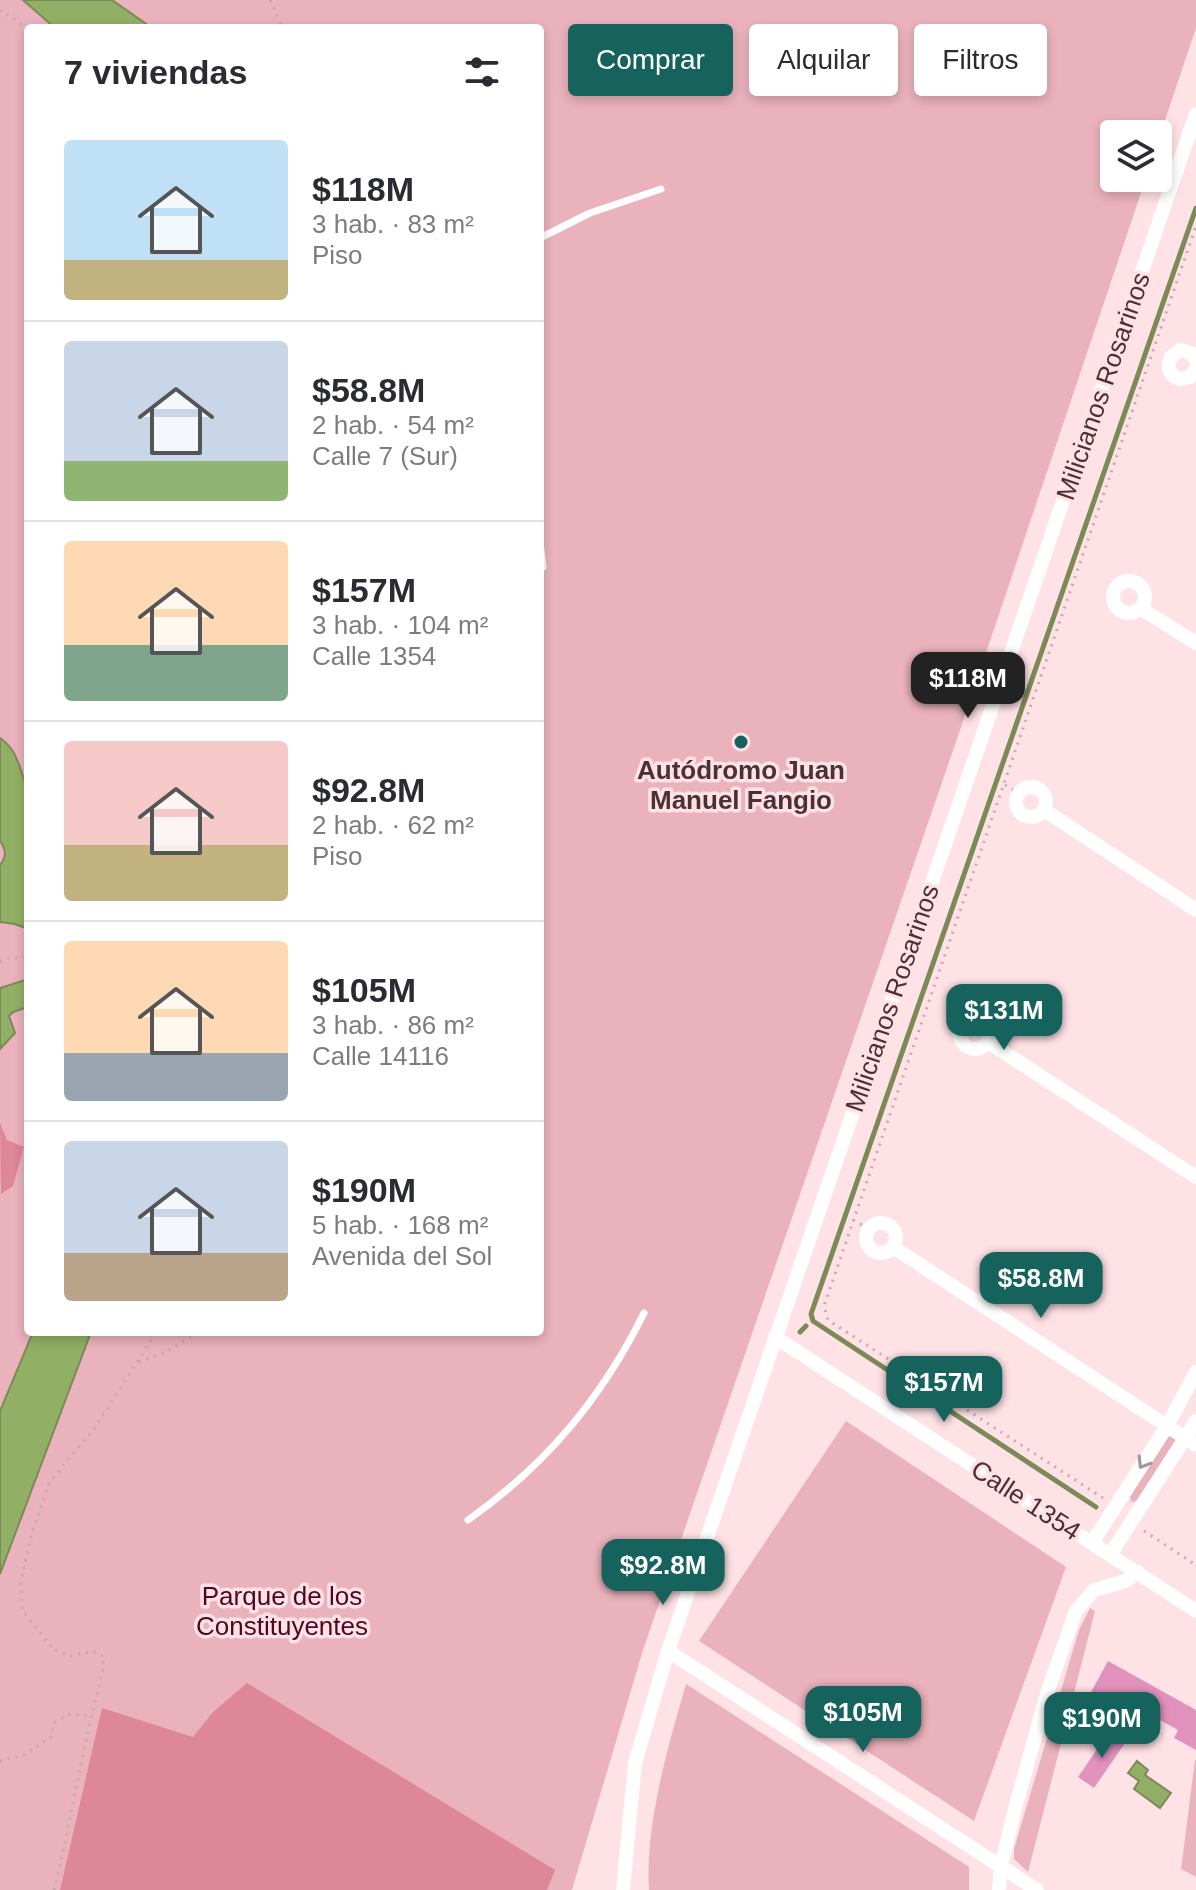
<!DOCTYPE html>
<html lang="es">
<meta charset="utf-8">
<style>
:root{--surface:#fff;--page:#f2f2f3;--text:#2b2b33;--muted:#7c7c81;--line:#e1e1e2;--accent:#16635d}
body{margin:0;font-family:Arial,sans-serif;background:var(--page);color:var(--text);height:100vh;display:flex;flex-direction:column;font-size:30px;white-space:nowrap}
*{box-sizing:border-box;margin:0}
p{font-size:26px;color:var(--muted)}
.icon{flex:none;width:44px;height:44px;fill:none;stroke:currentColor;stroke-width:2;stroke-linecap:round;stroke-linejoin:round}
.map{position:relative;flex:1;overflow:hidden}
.drawer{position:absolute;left:24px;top:24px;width:520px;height:1312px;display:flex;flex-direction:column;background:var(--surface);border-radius:8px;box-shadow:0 4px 12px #0003}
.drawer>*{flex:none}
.banner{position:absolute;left:568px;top:24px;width:508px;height:72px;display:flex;gap:16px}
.controls{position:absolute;left:1100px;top:120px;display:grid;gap:16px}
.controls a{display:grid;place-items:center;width:72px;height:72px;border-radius:8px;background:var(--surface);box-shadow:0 4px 12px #0003;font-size:40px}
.price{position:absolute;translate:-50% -68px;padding:0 18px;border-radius:16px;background:var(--accent);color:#fff;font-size:26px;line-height:52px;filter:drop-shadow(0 2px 4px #0008)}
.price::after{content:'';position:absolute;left:50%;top:48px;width:24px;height:18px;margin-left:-12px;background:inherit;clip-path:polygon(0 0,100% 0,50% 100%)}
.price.on{background:#222;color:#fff}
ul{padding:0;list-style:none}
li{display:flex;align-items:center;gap:24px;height:200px;padding:0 40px}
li+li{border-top:2px solid var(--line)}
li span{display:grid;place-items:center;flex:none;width:224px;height:160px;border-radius:8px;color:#555}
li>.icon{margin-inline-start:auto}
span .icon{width:96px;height:96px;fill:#fffc;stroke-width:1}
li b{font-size:34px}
h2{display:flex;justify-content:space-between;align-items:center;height:96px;padding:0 40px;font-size:34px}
.tag{padding:0 28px;border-radius:8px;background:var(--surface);box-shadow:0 4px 12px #0003;font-size:28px;line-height:72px}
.tag.on{background:var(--accent);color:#fff}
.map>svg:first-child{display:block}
</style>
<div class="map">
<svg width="1196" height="1890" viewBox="0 0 1196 1890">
<rect width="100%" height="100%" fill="#ffe2e6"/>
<path fill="#eab2bc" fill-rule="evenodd" d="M0,0H1196V28L1158,141V134H1114V178H1146L958,736L643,1650L572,1890H0ZM28,28H540V1332H28Z
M846,1421L1066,1567L974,1821L699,1641Z
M1174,1435L1177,1439L1137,1501L1132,1502L1130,1497L1168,1437Z
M1090,1608L1095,1611L1028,1872L1014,1859V1849L1079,1630Z
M686,1684L969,1867V1890H649C645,1824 668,1747 686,1684Z
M1195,1760H1196V1877L1181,1869Z"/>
<path fill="#de8799" d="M0,1123L7,1140L24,1147L13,1186L1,1194Z
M247,1683L555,1870L547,1890H60L102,1708L193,1737L213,1712Z"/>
<path fill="#91b065" stroke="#7c8a57" stroke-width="2" d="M23,0H112L152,28H55Z
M0,738C19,751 19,770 28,789V929L15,924L0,922V865C7,856 6,850 0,841Z
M28,979V1007L13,1012L9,1016L15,1033L0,1049V988Z
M33,1332H91L0,1574V1411Z
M1137,1761L1148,1770L1145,1775L1171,1793L1160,1808L1134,1789L1139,1781L1128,1773Z"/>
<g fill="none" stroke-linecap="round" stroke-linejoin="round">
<path stroke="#7c8a57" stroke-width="5" d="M800,1332L806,1326
M1096,1507L813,1321L811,1314L1196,208"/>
</g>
<path fill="#e293bd" d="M1108,1661L1196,1710V1750L1174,1738L1178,1730L1116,1696L1112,1704L1091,1692Z
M1109,1732L1125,1743L1094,1788L1078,1777Z"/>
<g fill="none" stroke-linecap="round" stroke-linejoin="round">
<path stroke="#c5a9ad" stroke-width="3" stroke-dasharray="2 6" stroke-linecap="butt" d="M270,0L283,28
M0,10L28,29
M1005,785L1019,794
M0,962L9,958L28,957
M853,1220L869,1229
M139,1362L166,1352L192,1336
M1103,1498L828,1320L824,1306L1196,226
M1144,1531L1196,1565
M0,1761L24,1755L51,1737L54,1723L68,1715L91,1716
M54,1890C68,1833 78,1775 91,1718C96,1697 102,1679 104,1657L93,1651L71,1656L54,1650L22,1610L21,1581L32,1532L49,1483L97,1425L156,1332"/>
<path stroke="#fff" stroke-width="7" d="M540,238L590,213L661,189
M540,542L543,567
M468,1520C546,1465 602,1398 644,1313"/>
<path stroke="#fff" stroke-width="14" d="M1196,360L1191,353L1180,350L1171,357C1166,367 1169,375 1179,379L1190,377L1196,369
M1113 597a16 16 0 1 1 32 0a16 16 0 1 1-32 0Z
M1140,608L1196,643
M1016 802a15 15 0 1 1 30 0a15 15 0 1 1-30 0Z
M1044,810L1196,910
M960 1034a15 15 0 1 1 30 0a15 15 0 1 1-30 0Z
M988,1042L1196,1177
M866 1238a15 15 0 1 1 30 0a15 15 0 1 1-30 0Z
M893,1247L1196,1445
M775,1337L1196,1611
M1092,1543L1167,1426L1196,1372
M1110,1555L1196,1421
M668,1651L1037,1890
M623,1890L635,1763L668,1651L1196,114
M999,1890L1001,1866L1016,1805L1048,1690L1076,1611L1094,1590L1126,1581L1138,1572"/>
</g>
<defs><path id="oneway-chevron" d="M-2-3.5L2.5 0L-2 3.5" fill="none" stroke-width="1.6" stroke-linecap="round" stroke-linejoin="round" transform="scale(2)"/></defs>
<use stroke="#a5989a" href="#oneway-chevron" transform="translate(1143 1463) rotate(122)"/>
<circle fill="#16635d" stroke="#ffe2e6" stroke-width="3" cx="741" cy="742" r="8"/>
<g text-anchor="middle" stroke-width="7" stroke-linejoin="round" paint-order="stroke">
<g font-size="26" fill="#4b3035" stroke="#ffe2e6">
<text transform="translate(1103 386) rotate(-71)" y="9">Milicianos Rosarinos</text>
<text transform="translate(892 998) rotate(-71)" y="9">Milicianos Rosarinos</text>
<text transform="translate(1026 1500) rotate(33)" y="9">Calle 1354</text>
</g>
<g font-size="26" font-weight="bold" fill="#4b3035" stroke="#ffe2e6">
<text x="741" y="779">Autódromo Juan<tspan x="741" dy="30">Manuel Fangio</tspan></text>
</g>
<g font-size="26" fill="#530421" stroke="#ffe2e6">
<text x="282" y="1605">Parque de los<tspan x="282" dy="30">Constituyentes</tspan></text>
</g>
</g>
</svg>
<div class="controls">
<a><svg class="icon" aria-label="layers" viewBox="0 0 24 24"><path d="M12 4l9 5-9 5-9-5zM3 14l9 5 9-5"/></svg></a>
</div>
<b class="price on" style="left:968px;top:720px">$118M</b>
<b class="price" style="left:1004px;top:1052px">$131M</b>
<b class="price" style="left:1041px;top:1320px">$58.8M</b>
<b class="price" style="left:944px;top:1424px">$157M</b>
<b class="price" style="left:663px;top:1607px">$92.8M</b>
<b class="price" style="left:863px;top:1754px">$105M</b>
<b class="price" style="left:1102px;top:1760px">$190M</b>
<div class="banner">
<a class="tag on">Comprar</a>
<a class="tag">Alquilar</a>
<a class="tag">Filtros</a>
</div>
<section class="drawer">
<h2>7 viviendas<svg class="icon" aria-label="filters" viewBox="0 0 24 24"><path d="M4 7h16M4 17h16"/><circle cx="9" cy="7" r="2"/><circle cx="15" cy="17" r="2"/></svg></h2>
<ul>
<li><span style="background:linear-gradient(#bfe0f5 75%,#c2b280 0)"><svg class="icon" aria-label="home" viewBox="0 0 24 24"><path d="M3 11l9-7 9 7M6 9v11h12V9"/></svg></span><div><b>$118M</b><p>3 hab. · 83 m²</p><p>Piso</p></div></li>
<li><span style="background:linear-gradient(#c9d6e8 75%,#8fb573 0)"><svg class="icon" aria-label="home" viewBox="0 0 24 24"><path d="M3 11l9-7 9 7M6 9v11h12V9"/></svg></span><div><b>$58.8M</b><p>2 hab. · 54 m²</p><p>Calle 7 (Sur)</p></div></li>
<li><span style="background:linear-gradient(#ffd9b3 65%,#7fa58c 0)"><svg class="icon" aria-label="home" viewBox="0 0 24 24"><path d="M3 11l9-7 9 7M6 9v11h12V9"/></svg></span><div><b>$157M</b><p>3 hab. · 104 m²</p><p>Calle 1354</p></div></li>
<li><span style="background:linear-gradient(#f6c9c9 65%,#c2b280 0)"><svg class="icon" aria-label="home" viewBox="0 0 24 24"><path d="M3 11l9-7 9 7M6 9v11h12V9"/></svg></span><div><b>$92.8M</b><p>2 hab. · 62 m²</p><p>Piso</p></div></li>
<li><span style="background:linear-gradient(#ffd9b3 70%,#9aa5b1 0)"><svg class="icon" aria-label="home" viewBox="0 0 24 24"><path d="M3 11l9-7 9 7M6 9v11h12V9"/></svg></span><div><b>$105M</b><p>3 hab. · 86 m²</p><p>Calle 14116</p></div></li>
<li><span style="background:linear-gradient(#c9d6e8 70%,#b9a48a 0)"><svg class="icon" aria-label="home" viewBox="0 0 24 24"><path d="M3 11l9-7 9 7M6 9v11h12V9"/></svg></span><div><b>$190M</b><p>5 hab. · 168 m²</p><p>Avenida del Sol</p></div></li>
</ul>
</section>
</div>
